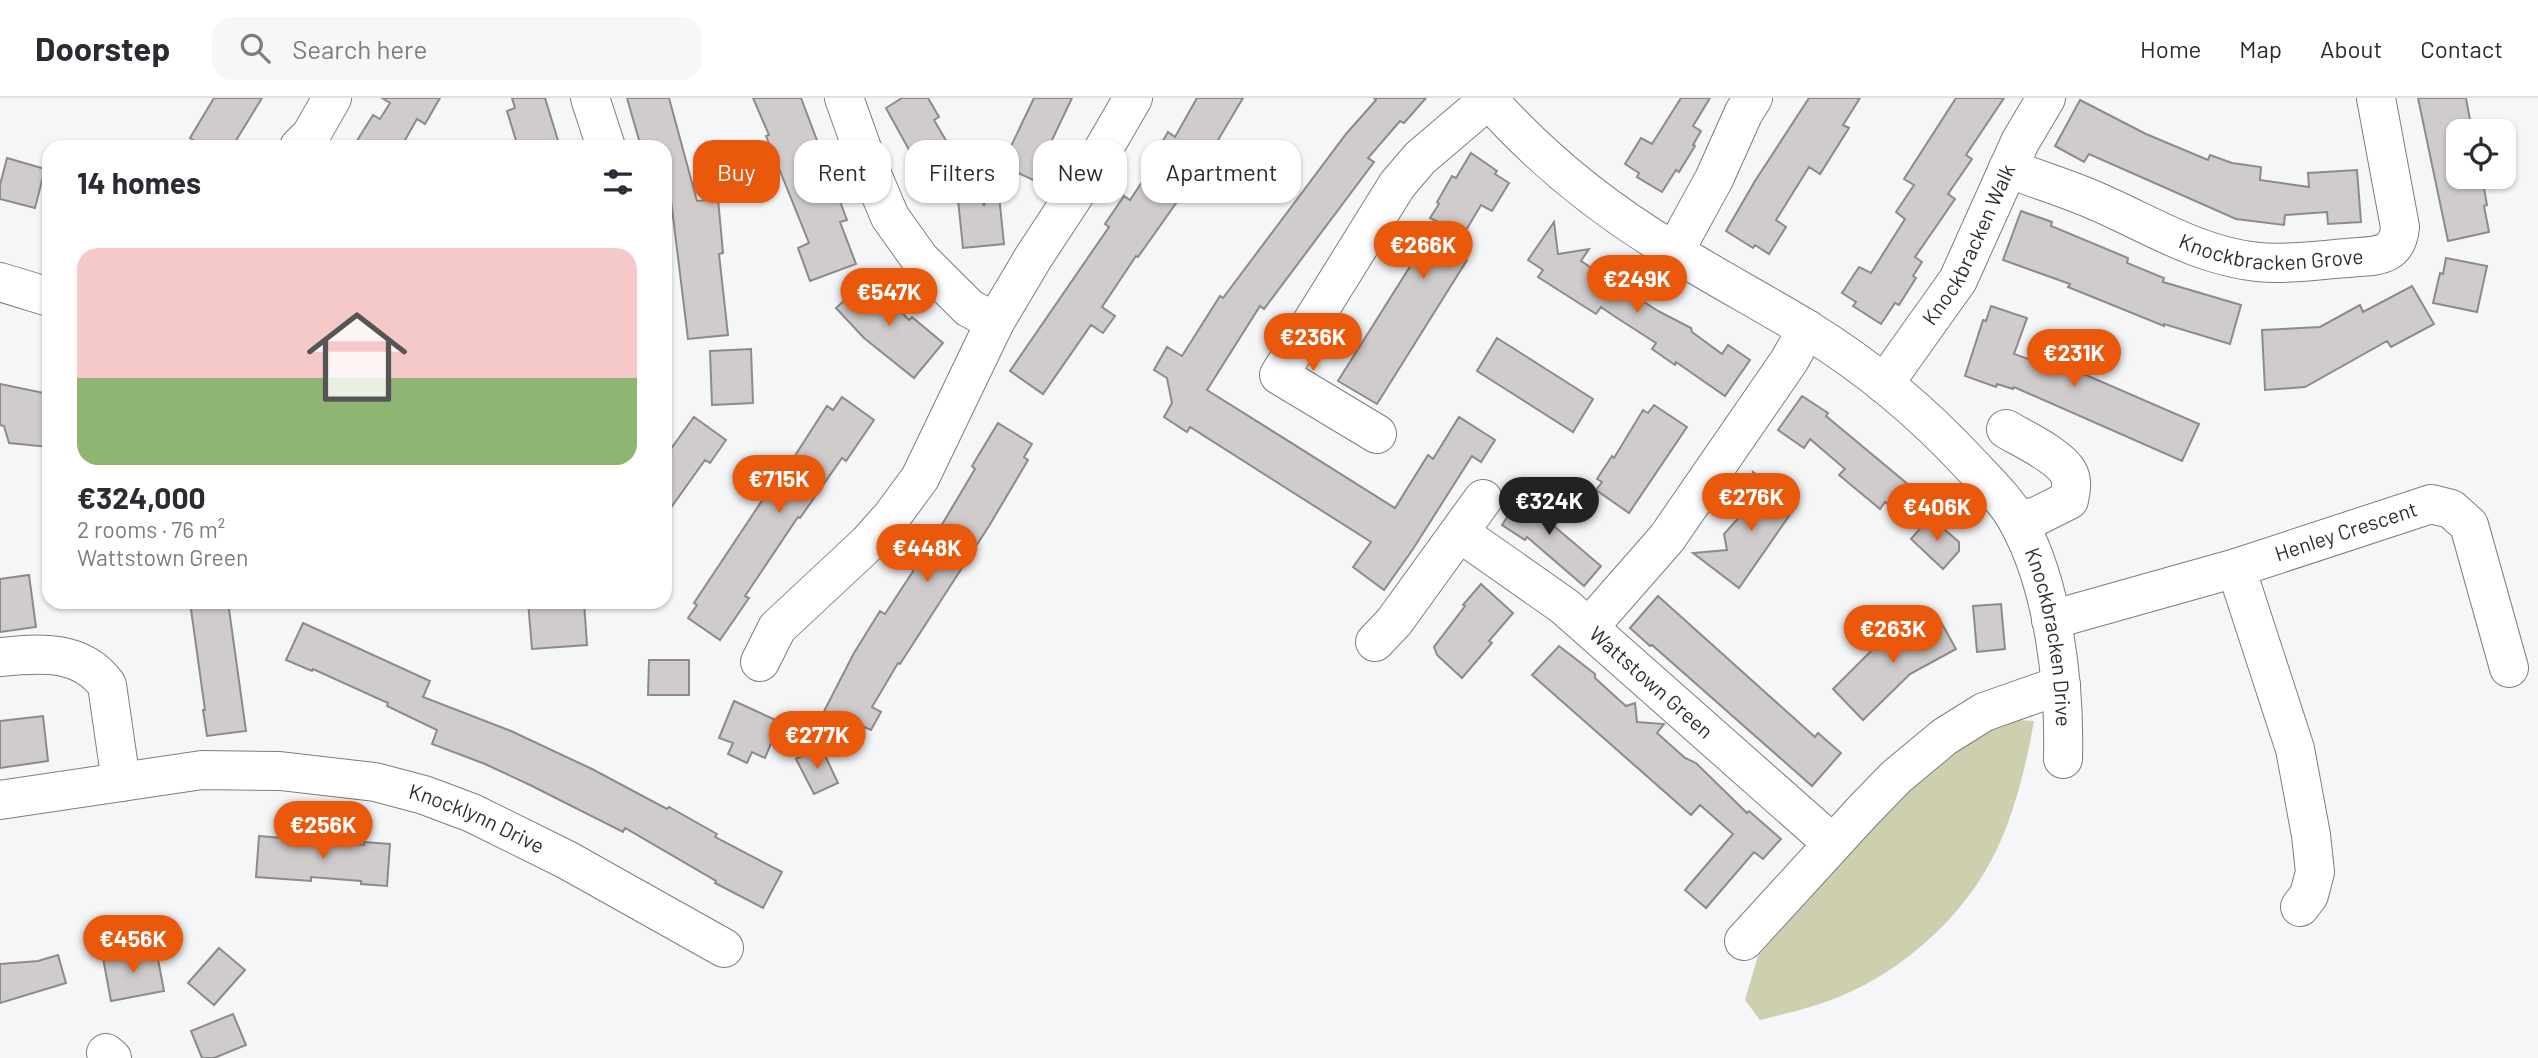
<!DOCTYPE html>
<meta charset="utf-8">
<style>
:root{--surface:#fff;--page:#f7f7f7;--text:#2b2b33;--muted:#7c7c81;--line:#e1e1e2;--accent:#ea580c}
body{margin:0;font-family:Barlow,sans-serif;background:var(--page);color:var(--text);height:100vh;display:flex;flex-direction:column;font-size:26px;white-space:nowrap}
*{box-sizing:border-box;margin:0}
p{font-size:23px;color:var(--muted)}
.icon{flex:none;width:38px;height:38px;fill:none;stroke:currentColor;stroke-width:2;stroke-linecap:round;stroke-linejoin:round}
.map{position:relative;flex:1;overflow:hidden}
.sheet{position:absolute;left:42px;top:42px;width:630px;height:469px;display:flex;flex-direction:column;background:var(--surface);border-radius:21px;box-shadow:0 2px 5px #0004}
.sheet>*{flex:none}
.guide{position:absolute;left:693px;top:42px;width:665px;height:63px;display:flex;gap:14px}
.fabs{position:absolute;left:2446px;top:21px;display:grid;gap:14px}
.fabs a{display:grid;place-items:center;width:70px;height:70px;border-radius:14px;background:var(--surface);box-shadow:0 2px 5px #0004;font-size:35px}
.price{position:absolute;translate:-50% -60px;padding:0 16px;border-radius:24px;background:var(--accent);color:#fff;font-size:23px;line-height:46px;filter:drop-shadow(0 2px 4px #0008)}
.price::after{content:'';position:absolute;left:50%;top:42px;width:21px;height:16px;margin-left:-10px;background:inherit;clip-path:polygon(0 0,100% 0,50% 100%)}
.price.on{background:#222;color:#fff}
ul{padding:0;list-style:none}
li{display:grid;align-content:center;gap:14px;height:371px;padding:0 35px}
li span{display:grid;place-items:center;height:217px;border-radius:21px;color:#555}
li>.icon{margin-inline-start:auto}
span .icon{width:126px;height:126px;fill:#fffc;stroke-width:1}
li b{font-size:30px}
h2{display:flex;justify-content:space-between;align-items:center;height:84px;padding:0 35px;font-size:30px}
.chip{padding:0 24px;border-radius:21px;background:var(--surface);box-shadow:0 2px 5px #0004;font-size:24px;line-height:63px}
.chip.on{background:var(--accent);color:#fff}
header{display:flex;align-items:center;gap:42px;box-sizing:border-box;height:98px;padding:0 35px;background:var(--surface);border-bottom:2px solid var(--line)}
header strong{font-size:33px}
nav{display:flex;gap:38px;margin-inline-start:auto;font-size:24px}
.search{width:490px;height:63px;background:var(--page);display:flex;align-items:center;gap:18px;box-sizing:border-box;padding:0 24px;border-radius:21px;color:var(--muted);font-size:26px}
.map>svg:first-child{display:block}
</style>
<header>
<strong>Doorstep</strong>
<div class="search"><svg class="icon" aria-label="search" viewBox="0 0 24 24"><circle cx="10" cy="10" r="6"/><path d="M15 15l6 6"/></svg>Search here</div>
<nav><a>Home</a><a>Map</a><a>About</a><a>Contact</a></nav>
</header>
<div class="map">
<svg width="2538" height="960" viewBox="0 0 2538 960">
<rect width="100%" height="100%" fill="#f4f6f8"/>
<path fill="#cdcfaf" d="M2016,622L2034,623C2026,668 2015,714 1995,755C1965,817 1904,872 1841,898C1815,909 1788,915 1760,922L1745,902L1758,858L1893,704L1973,640Z"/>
<path fill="#cfcccb" stroke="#8d8b8a" stroke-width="2" d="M214,0H262L232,49H204L190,40Z
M382,0H440L425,26L417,21L401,49H353L373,17L380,21L390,5Z
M512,0H545L560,49H518L507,13L515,10Z
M627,0H669L697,103L718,101L723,155L719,156L728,237L688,241L669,86L665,87V49H641Z
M753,0H801L847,122L840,124L856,166L810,183L798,150L809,145L766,38L769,37Z
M902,0H928L939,19L934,22L984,107L997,78L1004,146L963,150L956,82L927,99L906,63L913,59L886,10Z
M1034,0H1072L1033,82L1002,67Z
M1197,0H1243L1186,96L1184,94L1138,159L1136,158L1102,209L1115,218L1103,235L1091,227L1043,296L1010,273L1109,129L1105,126L1124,98L1130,102L1154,66L1151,63L1168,34L1175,39Z
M1374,0H1426L1404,25L1400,23L1368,60L1374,64L1264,211L1260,208L1207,292L1395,410L1428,357L1433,361L1459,319L1495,342L1481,364L1472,358L1413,451L1384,492L1353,469L1371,444L1190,329L1187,334L1164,319L1172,305L1167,280L1154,272L1167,249L1182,258L1220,198L1223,200L1346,36L1376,2Z
M1681,0H1710L1693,28L1701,33L1693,47L1695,48L1679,74L1676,72L1662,94L1637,79L1639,75L1625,66L1641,40L1652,46Z
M1809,0H1860L1843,27L1849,30L1820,76L1809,69L1776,122L1786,129L1769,156L1755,147L1753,150L1726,133L1755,83Z
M1956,0H2004L1966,57L1972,61L1948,96L1955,101L1915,159L1922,164L1913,178L1916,180L1899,207L1895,205L1881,226L1853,208L1856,204L1842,195L1859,169L1871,175L1905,121L1896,114L1914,87L1904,81Z
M2418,0H2466L2472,33H2459V79H2482L2487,107L2484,108L2489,134L2448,143Z
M2080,2L2146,36L2208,62L2210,57L2232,65L2261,69L2260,82L2309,89L2308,75L2357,72L2361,124L2328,126L2327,114L2285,117L2284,127L2236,121L2089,56L2084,64L2055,48Z
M1471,55L1497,73L1495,76L1509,85L1492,113L1481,107L1453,154L1467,162L1377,306L1338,283L1438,124L1430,120L1439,106L1437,104L1452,78L1456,80Z
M7,60L45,71L35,110L0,101V87Z
M2021,113L2052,124L2051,128L2128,160L2127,165L2164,180L2163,184L2241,207L2230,246L2164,226V228L2068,189L2070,186L2003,162Z
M1554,124L1558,156L1589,151L1581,163L1658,213L1691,230L1692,234L1722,256L1728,247L1750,262L1725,298L1676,264L1675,267L1652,251L1656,245L1614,218L1601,209L1596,216L1538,179L1543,172L1528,162Z
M2446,160L2487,168L2477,214L2433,205L2440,175L2443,176Z
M869,180L909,222L912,219L943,245L914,280L864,240L836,210Z
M2412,188L2434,226L2391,249L2387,243L2305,289L2265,292L2262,232L2320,229L2360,207L2363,214Z
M1991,208L2027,220L2014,256L2060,272L2063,267L2199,326L2182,363L2014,289L2013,291L1997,286L1996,289L1965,278L1983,222L1986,223Z
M1497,240L1593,301L1573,334L1477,273Z
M751,251L753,305L712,307L710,253Z
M0,286L49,296V349L9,345L4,328L0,327Z
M1802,298L1828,315L1826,318L1916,393L1898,415L1885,404L1880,411L1839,377L1845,371L1810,341L1804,350L1778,332Z
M842,299L874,322L846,363L842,360L800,420L798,419L745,498L749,500L720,542L688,520L697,507L694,505L785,368L787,370L827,308L833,312Z
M1654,307L1687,329L1629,415L1596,392L1602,384L1597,381L1612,358L1614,360L1643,312L1648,315Z
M694,319L726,342L710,365L705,362L665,418V359Z
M998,325L1032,346L1024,359L1028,362L989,428L900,566L898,565L872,609L881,614L871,632L862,628L855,640L820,621L854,555L880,513L885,516L925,455L975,371L972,368Z
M1753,374L1798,405L1739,490L1693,455L1727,452L1724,436L1742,416L1738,408L1758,406Z
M1526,391L1549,406L1541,417L1601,468L1584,488L1527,439L1525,442L1502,427Z
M1930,419L1959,444V453L1943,471L1911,441Z
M29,477L36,529L0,534V481Z
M1481,486L1513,515L1489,543L1492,545L1462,580L1437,557L1434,549L1465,508L1463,507Z
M1658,498L1815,639L1818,635L1841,655L1812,688L1652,547L1650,548L1630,530Z
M190,504H228L246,633L207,638L203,612H205Z
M528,504H584L587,547L532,551Z
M2001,506L2005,551L1977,554L1973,508Z
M1937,517L1956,551L1910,576L1863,622L1833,591L1874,550Z
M303,525L430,583L423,599L511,633L592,671L667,711L669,709L717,736L715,739L782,774L763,810L715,785L716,783L625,730L623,734L530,687L485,666L432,646L437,632L387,608L388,605L313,571L312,573L286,562Z
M1559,548L1595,576V580L1618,601L1626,608L1635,605L1637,624L1664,626L1657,635L1685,660L1696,665L1747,715L1749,713L1781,741L1763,761L1754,754L1706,810L1685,792L1733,736L1700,707L1691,717L1532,577Z
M649,562H689V597H648Z
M734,603L780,624L765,660L752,654L747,665L728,656L733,645L719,640Z
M43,618L48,663L0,670V623Z
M821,649L838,685L814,696L796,661Z
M259,738L364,747V744L390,746L387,788L361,786V783L311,779V783L256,779Z
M219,850L245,872L214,907L188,885Z
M156,851L164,893L111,903L103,860Z
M58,857L66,885L0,905V866L38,863Z
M233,916L246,947L214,960H202L191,933Z"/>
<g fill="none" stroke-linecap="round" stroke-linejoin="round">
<defs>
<g id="minor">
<path d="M590,0L606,49"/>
<path d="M844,0L868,67L890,119L920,161L969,210L995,224"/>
<path id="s1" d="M1487,0C1540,60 1606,113 1675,154C1718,181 1764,205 1808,232C1868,269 1923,315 1971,367C1987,384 2007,403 2018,424C2054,489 2065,588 2063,661"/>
<path d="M299,49L311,37L332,0"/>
<path id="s2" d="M2008,70C2038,82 2069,91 2098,104C2151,127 2199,158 2258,164C2287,167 2318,162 2348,160C2375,157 2397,161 2400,129L2376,0"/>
<path d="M1674,154L1714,81L1744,14L1753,0"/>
<path d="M0,184L49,199"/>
<path id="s3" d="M1884,286L1958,182L2020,44L2046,0"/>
<path d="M2006,331C2023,341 2058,357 2068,374C2073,382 2071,392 2069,402L2035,419L2017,421"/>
<path d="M1377,336L1279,277L1397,87L1420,60L1488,2"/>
<path id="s4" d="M1460,435L1564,508L1832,745"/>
<path d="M2236,470L2295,651L2311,737L2315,774L2309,797L2300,809"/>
<path id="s5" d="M2051,522L2236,470L2431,406L2451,411L2469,427L2509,570"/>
<path d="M1589,529L1667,440L1789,263L1807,231"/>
<path d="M1375,544L1394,524L1483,401"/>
<path d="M0,559C39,555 81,551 107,587L121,684"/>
<path d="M760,564L777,530L868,445L892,418L920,380L995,224L1033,160L1096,64L1133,0"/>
<path id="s6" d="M0,702L202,672L280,673L375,684L424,697L472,715L567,762L724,850"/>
<path d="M1744,843L1863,713L1896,679L1944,639L1984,614L2061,587"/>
<path d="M106,955L112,960"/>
</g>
</defs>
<use href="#minor" stroke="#7c7e80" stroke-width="40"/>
<use href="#minor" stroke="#fff" stroke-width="38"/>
</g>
<g text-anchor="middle" stroke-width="6" stroke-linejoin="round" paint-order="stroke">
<g font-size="21" fill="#2e2f30" stroke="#f4f6f8">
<text dy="7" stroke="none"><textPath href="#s3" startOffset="164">Knockbracken Walk</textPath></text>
<text dy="7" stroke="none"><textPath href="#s2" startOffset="280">Knockbracken Grove</textPath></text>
<text dy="7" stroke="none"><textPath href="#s5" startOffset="308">Henley Crescent</textPath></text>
<text dy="7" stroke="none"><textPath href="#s1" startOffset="805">Knockbracken Drive</textPath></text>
<text dy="7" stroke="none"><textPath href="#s4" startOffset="243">Wattstown Green</textPath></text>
<text dy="7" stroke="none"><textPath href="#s6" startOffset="486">Knocklynn Drive</textPath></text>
</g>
</g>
</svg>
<div class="fabs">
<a><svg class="icon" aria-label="locate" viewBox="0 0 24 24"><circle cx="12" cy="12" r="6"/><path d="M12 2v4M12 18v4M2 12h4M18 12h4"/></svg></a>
</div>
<b class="price" style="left:1423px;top:183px">€266K</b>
<b class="price" style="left:1637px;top:217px">€249K</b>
<b class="price" style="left:889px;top:230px">€547K</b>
<b class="price" style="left:1313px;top:275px">€236K</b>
<b class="price" style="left:2074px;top:291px">€231K</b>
<b class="price" style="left:779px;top:417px">€715K</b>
<b class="price" style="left:1751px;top:435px">€276K</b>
<b class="price on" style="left:1549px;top:439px">€324K</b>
<b class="price" style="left:1937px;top:445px">€406K</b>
<b class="price" style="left:927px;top:486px">€448K</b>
<b class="price" style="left:1893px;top:567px">€263K</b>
<b class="price" style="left:817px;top:673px">€277K</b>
<b class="price" style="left:323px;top:763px">€256K</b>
<b class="price" style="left:133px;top:877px">€456K</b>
<div class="guide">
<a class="chip on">Buy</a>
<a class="chip">Rent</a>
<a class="chip">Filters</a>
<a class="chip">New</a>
<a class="chip">Apartment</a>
</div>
<section class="sheet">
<h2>14 homes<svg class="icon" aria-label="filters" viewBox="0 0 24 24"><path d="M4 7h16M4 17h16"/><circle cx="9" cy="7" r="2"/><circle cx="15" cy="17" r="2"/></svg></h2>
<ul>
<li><span style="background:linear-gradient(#f6c9c9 60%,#8fb573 0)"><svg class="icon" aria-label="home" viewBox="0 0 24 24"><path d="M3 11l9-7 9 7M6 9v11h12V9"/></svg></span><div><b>€324,000</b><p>2 rooms · 76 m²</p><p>Wattstown Green</p></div></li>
</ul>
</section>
</div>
